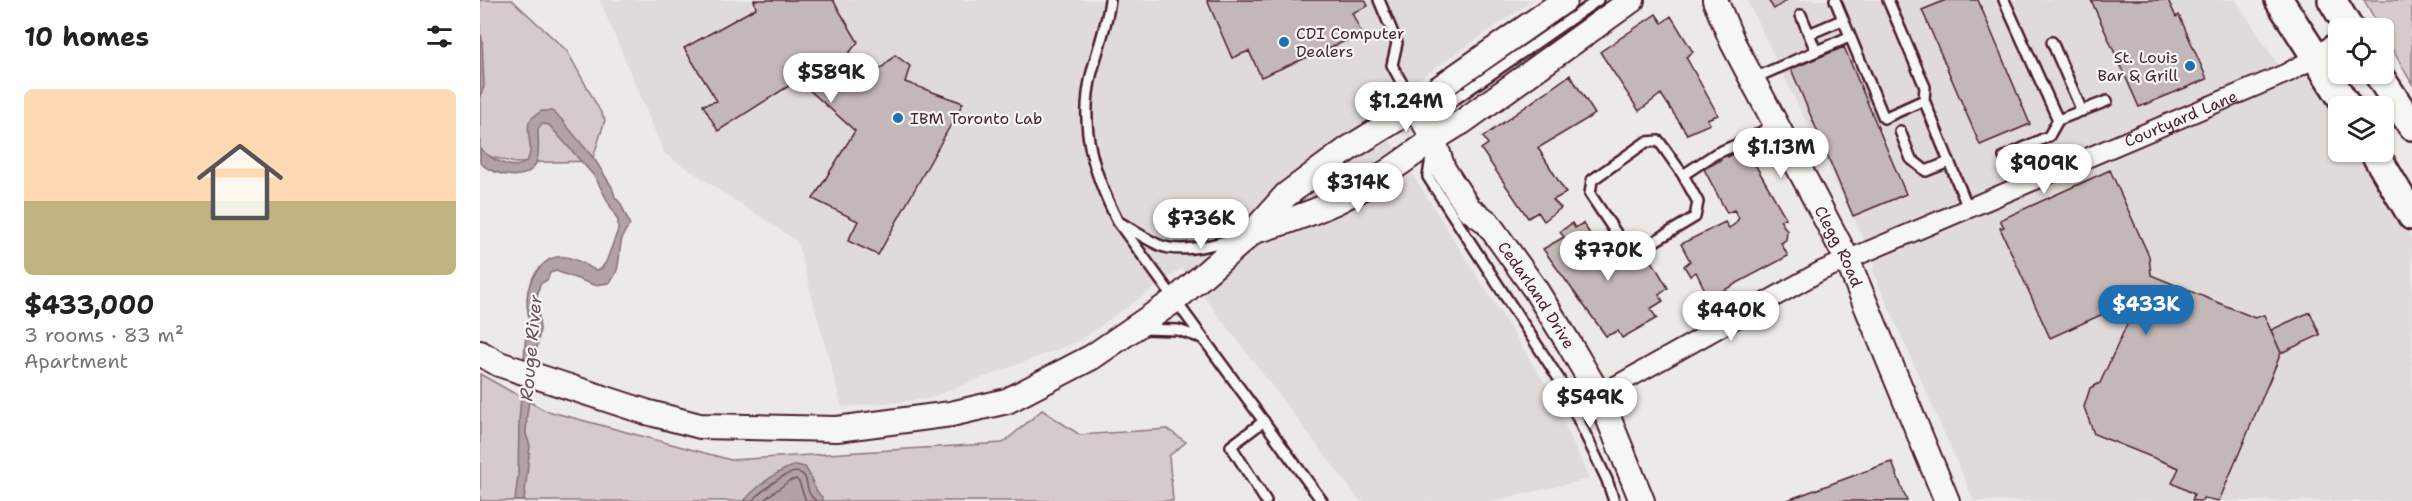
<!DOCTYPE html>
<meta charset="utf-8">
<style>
:root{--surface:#fff;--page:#f2f2f2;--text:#222;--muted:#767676;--line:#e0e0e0;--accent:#1f6fb2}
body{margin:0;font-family:"Shantell Sans",sans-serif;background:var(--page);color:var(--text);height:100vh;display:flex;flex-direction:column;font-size:22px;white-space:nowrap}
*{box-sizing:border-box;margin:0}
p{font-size:20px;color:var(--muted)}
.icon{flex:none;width:33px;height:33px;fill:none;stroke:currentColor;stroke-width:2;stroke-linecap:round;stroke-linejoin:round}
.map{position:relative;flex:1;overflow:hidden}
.side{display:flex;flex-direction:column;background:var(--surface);width:480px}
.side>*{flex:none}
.tools{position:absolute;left:1848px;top:18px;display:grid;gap:12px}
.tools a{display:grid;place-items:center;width:66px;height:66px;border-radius:9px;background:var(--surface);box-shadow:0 2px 4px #0004;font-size:30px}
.price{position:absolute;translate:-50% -51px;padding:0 14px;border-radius:21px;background:#fff;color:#222;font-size:20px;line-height:39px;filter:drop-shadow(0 2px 3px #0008)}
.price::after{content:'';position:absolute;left:50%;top:36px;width:18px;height:14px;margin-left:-9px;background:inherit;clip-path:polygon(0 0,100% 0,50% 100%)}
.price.on{background:var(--accent);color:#fff}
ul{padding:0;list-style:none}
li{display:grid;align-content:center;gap:12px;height:318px;padding:0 24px}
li+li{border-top:2px solid var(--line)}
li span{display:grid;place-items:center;height:186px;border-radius:9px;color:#555}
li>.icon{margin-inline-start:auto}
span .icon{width:108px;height:108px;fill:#fffc;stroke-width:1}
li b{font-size:26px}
h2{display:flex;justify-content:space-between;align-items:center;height:72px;padding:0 24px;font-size:26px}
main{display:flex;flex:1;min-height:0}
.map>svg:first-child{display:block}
</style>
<main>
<section class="side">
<h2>10 homes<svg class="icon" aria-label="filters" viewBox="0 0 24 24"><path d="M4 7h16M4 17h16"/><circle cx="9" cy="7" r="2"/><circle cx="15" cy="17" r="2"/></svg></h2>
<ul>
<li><span style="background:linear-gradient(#ffd9b3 60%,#c2b280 0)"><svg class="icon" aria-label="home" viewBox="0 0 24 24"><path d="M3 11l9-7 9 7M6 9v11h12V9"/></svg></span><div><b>$433,000</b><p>3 rooms · 83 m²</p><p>Apartment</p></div></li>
</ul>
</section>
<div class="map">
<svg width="1932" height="501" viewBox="0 0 1932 501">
<rect width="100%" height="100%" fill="#ece9e6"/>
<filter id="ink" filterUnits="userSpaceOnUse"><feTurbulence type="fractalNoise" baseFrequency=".0167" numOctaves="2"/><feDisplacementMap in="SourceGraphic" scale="12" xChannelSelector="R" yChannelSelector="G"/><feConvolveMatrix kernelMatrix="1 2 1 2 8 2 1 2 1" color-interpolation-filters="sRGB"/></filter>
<g filter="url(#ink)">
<path fill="#e0dad8" d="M120,0H1053L889,114L917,150L1068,388L1109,479L1013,501H880L702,268L599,341L446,399L362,407L317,241L184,153Z
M1267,0H1756L1810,84L1823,79L1842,77L1858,106V152H1890L1932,240V501H1494L1393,271L1395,263Z"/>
<path fill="#d4cbca" stroke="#8f757a" stroke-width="1.5" d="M0,0H32L87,51L125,120L112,161L35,163L0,154Z
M1884,0H1932V84L1904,34V28H1900Z
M0,374L64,410L251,460L523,443L562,410L600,435L687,429L706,442L689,456L693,501H0Z"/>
<path fill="#b1a2a3" stroke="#886e73" stroke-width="1.5" d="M0,33L2,38L4,87L0,96Z
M62,111H72L81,119L115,160L132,187L135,197L141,204L150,225C133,241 146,268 129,283L114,285L76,271L70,273L67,280L60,284L57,297L60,329L47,414L46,434L50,446L44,501H35L38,475L39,422L46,333C52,316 47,317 47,301C46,279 66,250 90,258C99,260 107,266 115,270L121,269L126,262L138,230V221L115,177L69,125L62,124L58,129C58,140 60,154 56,163C46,184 13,175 0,163V148C9,159 40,176 49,157C53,146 46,134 49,123C51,117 57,114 62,111Z
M316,465L325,467C333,477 332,489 342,497V501H264C278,486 295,471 316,465Z"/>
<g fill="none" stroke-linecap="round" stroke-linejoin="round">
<path stroke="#73535b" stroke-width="1.5" d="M272,501C281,492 313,462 324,476C328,481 326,488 330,494C331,497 334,499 336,501
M282,501L309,481L316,479L319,482L326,501"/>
</g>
<path fill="#c4b7b7" stroke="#4a1f2b" stroke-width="1.5" d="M274,0H353L378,42L360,64L386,83L415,55L430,66L425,82L483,103L398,255L368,241L378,221L333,199L375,131L318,80L238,131L223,105L237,101L204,48L276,8Z
M727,0H885L888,6L872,13L882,34L781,77L769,51L752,58Z
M1288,0H1307L1294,9Z
M1466,0H1498L1550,124L1500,145L1442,10Z
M1611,0H1688L1696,17L1699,15L1727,79L1659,107Z
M1176,14L1182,23L1191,16L1213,52L1206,57L1238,115L1227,119L1230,124L1207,134L1181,94L1159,111L1120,52Z
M1364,47L1426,194L1373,216L1311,69Z
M1090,75L1115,114L1058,148L1086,193L1073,200L1081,208L1064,221L1058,212L1048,218L1001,149L1008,144L1003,137Z
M1265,147L1306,218L1300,220L1307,231L1306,240L1301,243L1308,256L1229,298L1216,272L1210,276L1204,266L1210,261L1201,244L1245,222L1249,228L1255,224L1259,218L1254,210L1247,213L1224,169L1241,160L1238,155L1246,151L1248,157Z
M1630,170L1669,256L1671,275L1775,318L1784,315L1801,353L1739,501L1723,498L1722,501H1712L1714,494L1692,483L1699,468L1614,434L1604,407L1610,388L1620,383L1648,322L1625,313L1570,338L1520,228L1524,227L1520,220Z
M1092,223L1095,228L1103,223L1127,261L1139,253L1142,258L1150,252L1158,262L1169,256L1188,288L1179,295L1183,301L1170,309L1177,318L1142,338L1138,331L1126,336L1063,249L1084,237L1080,232Z
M1830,312L1840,335L1801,353L1791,330Z
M1412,462L1427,501H1305L1405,464Z"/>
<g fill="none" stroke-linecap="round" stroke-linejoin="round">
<defs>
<path id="lane" d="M630,0C627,26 617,50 611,76C599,130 614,174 638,222L842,501
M899,0L917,43L912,65L935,107
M1355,0L1404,118L1444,100
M1408,0L1445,87L1444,100L1488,208
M1524,0L1578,120L1569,136L1524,157
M1321,15L1336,51
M1329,34L1362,20
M1572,42L1602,111
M1272,79L1369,37
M1578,120L1627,101
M954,131L956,122L968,104L1118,0
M1420,131L1431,159L1446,171L1469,162
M1179,141L1203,175L1218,202L1215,217L1160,250L1146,248L1110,194L1112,180L1166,142Z
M951,157L948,177L1079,379L1127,480L1134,501
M1203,175L1235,154L1272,138L1295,123
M641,223C654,231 666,239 679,245C700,254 734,245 755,238
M662,329L698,330L722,338
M784,421L751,446L786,501"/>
<g id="street">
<path id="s1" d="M1119,395L1341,271L1807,73L1836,57L1858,40"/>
</g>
<g id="secondary">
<path id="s2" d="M1235,0L1253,43L1367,259L1467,501"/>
<path id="s3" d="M936,107L953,138L963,169L989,209L1007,222L1055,289L1088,342L1119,395L1162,501"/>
<path d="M774,231C809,222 846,208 877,191C914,171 945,142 982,122L1152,0"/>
<path d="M0,353L19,364L166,412L220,426L357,429L471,414L527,401L612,357L695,300L774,231L806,195L868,149L936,107L958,89L1085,0"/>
</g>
<path id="primary" d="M1799,0L1867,106
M1852,0L1869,28
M1898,74L1932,126
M1894,152L1932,216"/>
</defs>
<use href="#lane" stroke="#4a1f2b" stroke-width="14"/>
<use href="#street" stroke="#4a1f2b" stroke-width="22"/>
<use href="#secondary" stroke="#4a1f2b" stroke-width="28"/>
<use href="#primary" stroke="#4a1f2b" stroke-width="32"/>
<use href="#lane" stroke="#f6f6f2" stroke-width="9"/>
<use href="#street" stroke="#f6f6f2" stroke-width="18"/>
<use href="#secondary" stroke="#f6f6f2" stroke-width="24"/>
<use href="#primary" stroke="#f6f6f2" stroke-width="27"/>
</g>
</g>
<g fill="#1f6fb2" stroke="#f6f6f2" stroke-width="2">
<circle cx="804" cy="42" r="6"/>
<circle cx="1710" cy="66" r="6"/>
<circle cx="418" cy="118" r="6"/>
</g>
<g text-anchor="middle" stroke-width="4.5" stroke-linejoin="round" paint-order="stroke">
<g font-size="16" fill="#4a1f2b" stroke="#f6f6f2" text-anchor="start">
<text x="816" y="39">CDI Computer<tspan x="816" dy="18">Dealers</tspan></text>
<text x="1698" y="63" text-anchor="end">St. Louis<tspan x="1698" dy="18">Bar &amp; Grill</tspan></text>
<text x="430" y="124">IBM Toronto Lab</text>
</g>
<g font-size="16" fill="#4a1f2b" stroke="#f6f6f2">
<text dy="6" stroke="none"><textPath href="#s1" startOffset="645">Courtyard Lane</textPath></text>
<text dy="6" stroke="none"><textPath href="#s2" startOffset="276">Clegg Road</textPath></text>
<text dy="6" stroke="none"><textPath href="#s3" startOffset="226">Cedarland Drive</textPath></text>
</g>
<g font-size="18" font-style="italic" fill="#6e4d55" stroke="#f6f6f2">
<text transform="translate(51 348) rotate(-85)" y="6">Rouge River</text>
</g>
</g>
</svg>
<div class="tools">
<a><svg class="icon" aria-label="locate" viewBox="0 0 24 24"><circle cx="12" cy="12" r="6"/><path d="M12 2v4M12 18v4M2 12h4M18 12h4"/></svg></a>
<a><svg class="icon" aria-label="layers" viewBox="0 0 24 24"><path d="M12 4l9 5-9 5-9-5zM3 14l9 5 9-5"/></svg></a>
</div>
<b class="price" style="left:351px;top:104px">$589K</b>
<b class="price" style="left:926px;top:133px">$1.24M</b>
<b class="price" style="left:1301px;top:179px">$1.13M</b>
<b class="price" style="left:1564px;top:195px">$909K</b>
<b class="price" style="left:878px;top:214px">$314K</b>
<b class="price" style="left:721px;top:250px">$736K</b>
<b class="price" style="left:1128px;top:282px">$770K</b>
<b class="price on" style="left:1666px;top:336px">$433K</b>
<b class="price" style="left:1251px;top:342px">$440K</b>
<b class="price" style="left:1110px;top:429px">$549K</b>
</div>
</main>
